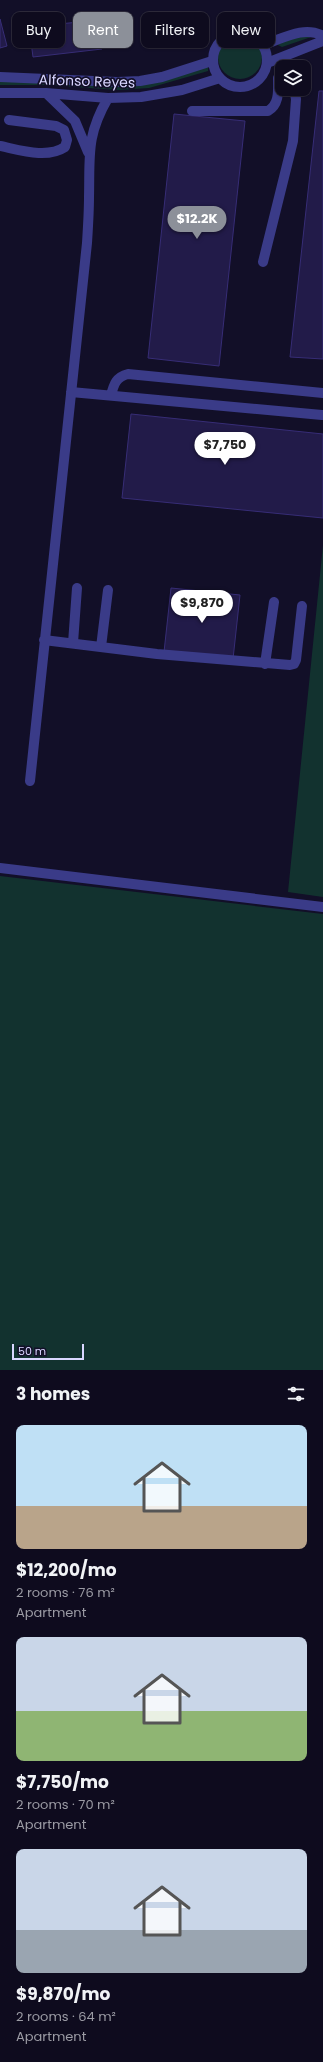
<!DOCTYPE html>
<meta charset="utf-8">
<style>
:root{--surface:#0e0b1e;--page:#1c192b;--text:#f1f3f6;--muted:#9b9ba4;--line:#2e2b3c;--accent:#8c9099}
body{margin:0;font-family:Poppins,sans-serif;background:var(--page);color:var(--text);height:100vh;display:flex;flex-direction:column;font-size:15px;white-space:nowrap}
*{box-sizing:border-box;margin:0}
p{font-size:13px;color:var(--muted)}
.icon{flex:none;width:22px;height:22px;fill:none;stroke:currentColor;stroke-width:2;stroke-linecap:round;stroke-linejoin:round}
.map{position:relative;height:1370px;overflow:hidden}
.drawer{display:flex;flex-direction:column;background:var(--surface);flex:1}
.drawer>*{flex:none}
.top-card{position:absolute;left:12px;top:12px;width:299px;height:36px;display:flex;gap:8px}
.buttons{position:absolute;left:275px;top:60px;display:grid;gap:8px}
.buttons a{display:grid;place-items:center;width:36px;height:36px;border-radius:8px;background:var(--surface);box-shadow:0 1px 3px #0004,0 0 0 1px var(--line);font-size:20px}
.scale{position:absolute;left:12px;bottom:10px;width:72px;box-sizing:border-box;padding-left:4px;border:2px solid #d9d6ff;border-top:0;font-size:11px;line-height:14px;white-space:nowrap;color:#d9d6ff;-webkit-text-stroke:3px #120f28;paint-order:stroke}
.price{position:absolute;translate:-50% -34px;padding:0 9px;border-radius:14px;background:#fff;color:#222;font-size:13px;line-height:26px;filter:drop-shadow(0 1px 2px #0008)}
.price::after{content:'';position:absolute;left:50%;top:24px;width:12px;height:9px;margin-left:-6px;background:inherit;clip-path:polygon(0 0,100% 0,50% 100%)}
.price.current{background:var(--accent);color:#fff}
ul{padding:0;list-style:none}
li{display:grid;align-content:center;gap:8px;height:212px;padding:0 16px}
li span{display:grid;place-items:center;height:124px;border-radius:8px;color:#555}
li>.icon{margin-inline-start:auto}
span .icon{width:72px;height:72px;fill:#fffc;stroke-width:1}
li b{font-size:17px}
h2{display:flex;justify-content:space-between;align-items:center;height:48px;padding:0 16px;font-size:17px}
.pill{padding:0 14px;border-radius:8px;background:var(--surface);box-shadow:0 1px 3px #0004,0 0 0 1px var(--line);font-size:14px;line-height:36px}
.pill.current{background:var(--accent);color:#fff}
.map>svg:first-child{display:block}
</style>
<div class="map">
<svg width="323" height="1370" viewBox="0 0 323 1370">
<rect width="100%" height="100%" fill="#120f28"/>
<path fill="#12322f" d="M302,33L314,36L282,47L278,45L279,41Z
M218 57a22 22 0 1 1 44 0a22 22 0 1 1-44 0Z
M206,66L208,68V71L149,88L118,90L46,85H0V79L119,83Z
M323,545V897L288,892Z
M0,876L323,914V1370H0Z"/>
<path fill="#221b49" stroke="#372d76" d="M0,19L7,46L0,48Z
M99,20L102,49L33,57L29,27Z
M319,91H323V359L290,357Z
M174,114L245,121L219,366L148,358Z
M131,414L323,434V518L122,498Z
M171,588L240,595L233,659L164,652Z"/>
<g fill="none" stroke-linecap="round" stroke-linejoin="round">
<path stroke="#3a3b88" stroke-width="10" d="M213 60a27 27 0 1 1 54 0a27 27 0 1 1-54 0Z
M263,45C282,39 304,25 323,36
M267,63L323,41
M0,77L117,82L140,81L162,77L212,61
M0,93H46L108,98L141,97L182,90L220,78
M46,93L75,121L88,152
M192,111H268C280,104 278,90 278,78
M0,146C20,150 47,159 65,147L67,140L64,130L56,126L9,120
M263,262L293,141L296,99L294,89
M71,392L322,415
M111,395C114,384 116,377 128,374L323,393
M44,640L157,654L290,665L294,664L296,660L302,606
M73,643L77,588
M101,647L108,590
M265,664L274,602
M30,781L87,243C88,227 89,212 89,197C90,155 86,136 108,98
M0,868L323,907"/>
</g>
<g text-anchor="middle" stroke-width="3.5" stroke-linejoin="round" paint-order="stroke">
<g font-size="14" fill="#d9d6ff" stroke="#120f28">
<text transform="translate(87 81) rotate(2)" y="5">Alfonso Reyes</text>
</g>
</g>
</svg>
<div class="buttons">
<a><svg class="icon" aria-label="layers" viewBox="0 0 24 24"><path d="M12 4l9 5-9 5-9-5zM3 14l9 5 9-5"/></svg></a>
</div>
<div class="scale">50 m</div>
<b class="price current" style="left:197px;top:240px">$12.2K</b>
<b class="price" style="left:225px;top:466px">$7,750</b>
<b class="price" style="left:202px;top:624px">$9,870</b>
<div class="top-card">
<a class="pill">Buy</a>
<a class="pill current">Rent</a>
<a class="pill">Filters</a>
<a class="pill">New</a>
</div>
</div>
<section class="drawer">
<h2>3 homes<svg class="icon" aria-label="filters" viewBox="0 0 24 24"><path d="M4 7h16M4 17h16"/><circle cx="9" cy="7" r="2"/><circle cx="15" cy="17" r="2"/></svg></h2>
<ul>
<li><span style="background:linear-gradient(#bfe0f5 65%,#b9a48a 0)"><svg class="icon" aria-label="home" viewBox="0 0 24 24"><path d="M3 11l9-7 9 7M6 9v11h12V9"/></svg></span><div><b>$12,200/mo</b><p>2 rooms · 76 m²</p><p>Apartment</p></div></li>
<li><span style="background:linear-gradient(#c9d6e8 60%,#8fb573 0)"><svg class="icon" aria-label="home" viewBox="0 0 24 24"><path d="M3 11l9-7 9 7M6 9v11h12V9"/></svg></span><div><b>$7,750/mo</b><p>2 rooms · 70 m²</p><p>Apartment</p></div></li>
<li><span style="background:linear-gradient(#c9d6e8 65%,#9aa5b1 0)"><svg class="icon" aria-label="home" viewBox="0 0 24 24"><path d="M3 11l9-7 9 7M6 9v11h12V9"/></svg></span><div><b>$9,870/mo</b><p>2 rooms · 64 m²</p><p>Apartment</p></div></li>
</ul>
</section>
